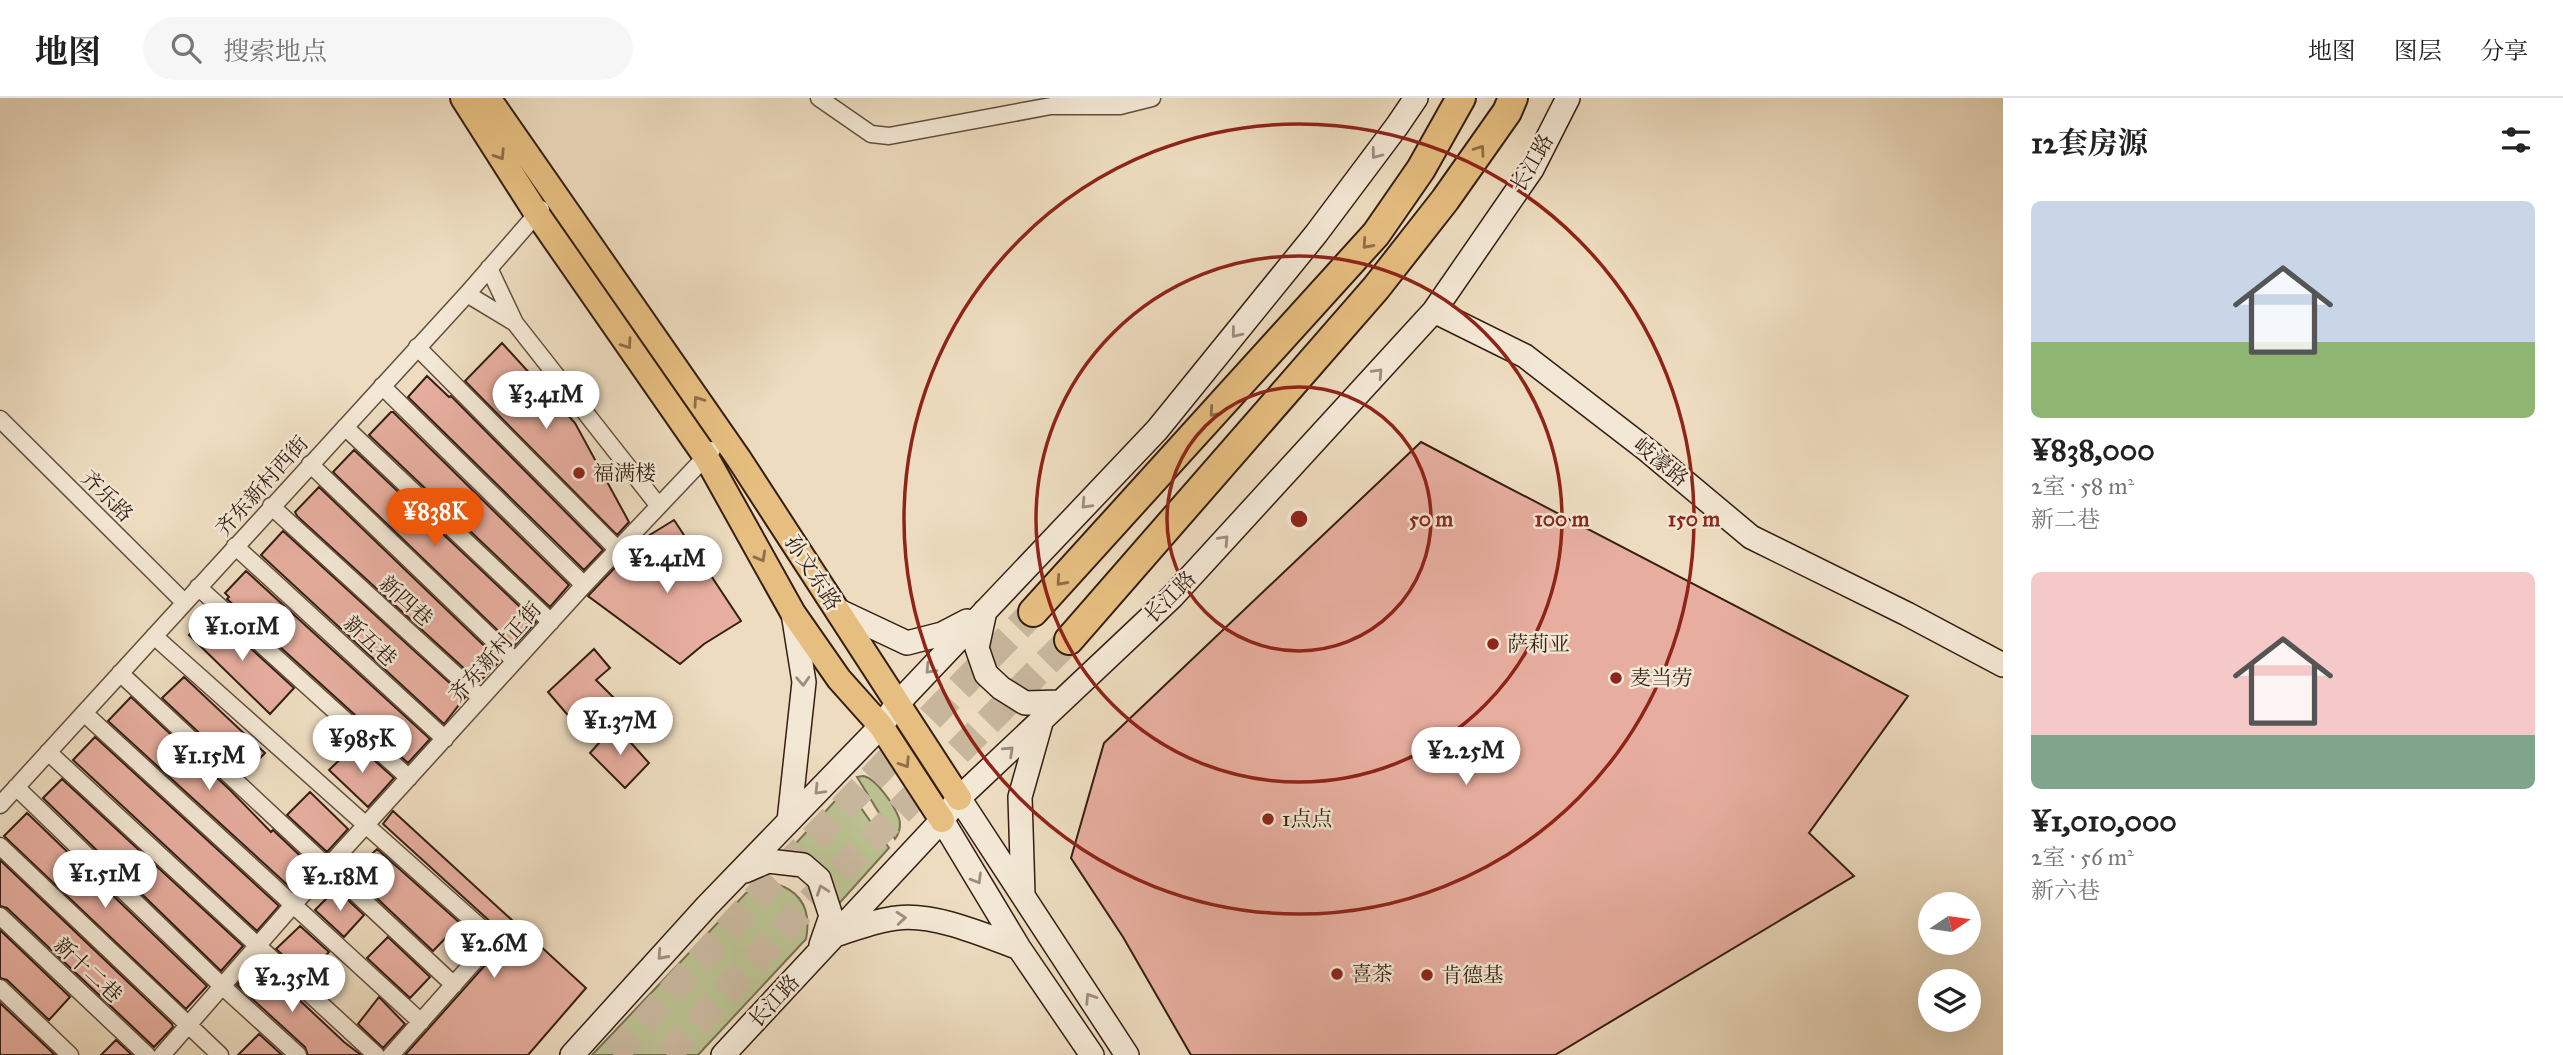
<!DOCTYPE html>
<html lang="zh">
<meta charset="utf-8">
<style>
:root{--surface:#fff;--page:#f6f6f6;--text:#222;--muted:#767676;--line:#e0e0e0;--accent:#ea580c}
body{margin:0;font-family:"IM FELL Great Primer","Noto Serif SC",serif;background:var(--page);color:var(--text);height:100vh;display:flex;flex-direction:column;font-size:26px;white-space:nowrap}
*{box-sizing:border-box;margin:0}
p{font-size:23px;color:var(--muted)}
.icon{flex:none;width:38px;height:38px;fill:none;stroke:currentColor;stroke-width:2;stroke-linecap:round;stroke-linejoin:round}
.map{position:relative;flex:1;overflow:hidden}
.drawer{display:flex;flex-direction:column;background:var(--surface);width:560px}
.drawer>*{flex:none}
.needle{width:46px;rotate:77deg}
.controls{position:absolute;left:1918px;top:794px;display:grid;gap:14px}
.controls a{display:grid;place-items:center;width:63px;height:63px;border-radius:50%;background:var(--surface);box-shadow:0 7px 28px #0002;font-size:35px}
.price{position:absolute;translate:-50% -60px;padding:0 16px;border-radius:24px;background:#fff;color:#222;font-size:23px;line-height:46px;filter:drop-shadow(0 2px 4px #0008)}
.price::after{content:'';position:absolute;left:50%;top:42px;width:21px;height:16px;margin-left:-10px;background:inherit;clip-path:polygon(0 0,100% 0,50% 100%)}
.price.current{background:var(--accent);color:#fff}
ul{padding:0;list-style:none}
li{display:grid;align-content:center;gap:14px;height:371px;padding:0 28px}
li span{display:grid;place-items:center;height:217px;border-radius:10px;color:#555}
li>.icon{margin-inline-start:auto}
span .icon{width:126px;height:126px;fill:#fffc;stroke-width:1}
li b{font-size:30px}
h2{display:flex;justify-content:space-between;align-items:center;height:84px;padding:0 28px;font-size:30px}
header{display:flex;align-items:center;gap:42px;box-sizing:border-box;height:98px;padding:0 35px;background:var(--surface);border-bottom:2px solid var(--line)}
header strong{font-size:33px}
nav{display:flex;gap:38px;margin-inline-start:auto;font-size:24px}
.search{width:490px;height:63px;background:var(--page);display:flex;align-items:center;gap:18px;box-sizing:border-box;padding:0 24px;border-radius:38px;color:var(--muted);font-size:26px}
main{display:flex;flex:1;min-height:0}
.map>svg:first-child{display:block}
</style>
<header>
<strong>地图</strong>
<div class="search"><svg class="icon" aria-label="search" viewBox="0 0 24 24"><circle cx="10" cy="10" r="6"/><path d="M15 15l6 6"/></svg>搜索地点</div>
<nav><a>地图</a><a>图层</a><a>分享</a></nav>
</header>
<main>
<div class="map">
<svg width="2003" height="957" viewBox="0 0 2003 957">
<rect width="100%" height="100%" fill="#eddcbf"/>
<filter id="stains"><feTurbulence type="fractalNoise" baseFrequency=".00286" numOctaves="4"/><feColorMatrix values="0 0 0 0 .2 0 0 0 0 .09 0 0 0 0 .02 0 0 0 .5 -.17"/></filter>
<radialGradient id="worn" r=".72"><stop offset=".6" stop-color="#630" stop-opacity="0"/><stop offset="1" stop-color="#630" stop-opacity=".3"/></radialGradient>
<path fill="#bac090" stroke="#786f51" stroke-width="2" d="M863,678C876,680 894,707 899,720C901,727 900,734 895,741L857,679Z
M847,690L889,750L835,810L786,756Z
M776,786C803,794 811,814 806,841L698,957H592L746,795L760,788Z"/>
<path fill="#e7ae9f" stroke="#351e12" stroke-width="2" d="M502,245L575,325L629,424L617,437L465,283Z
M427,278L449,299L451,298L603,452L584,472L408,299Z
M391,314H393L569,487L550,509L369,337Z
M1421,344L1908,598L1809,735L1854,778L1555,957H1191L1123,839L1071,760L1104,645Z
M354,352L536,524L514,548L333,374Z
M319,389L500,563L479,584L297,418L295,414Z
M674,422L741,523L704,546L680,566L588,498L640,443Z
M283,433L465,599L444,626L261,457Z
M246,473L430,641L408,665L227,501L229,499L225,495Z
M212,515L294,590L270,616L189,537Z
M594,551L610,570L596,582L613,599L578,629L548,594Z
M184,579L265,655L244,677L162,600Z
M131,599L230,692L271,734L273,732L313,770L293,792L108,623Z
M615,627L649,665L625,690L590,655Z
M95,639L279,808L257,833L73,662Z
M356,646L394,680L368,709L329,672Z
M62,681L243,848L221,873L43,700Z
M310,694L348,731L327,754L287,717Z
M393,713L586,890L528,957H405L496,855L503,841L495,828L383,726Z
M27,715L207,888L186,911L4,738Z
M377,751L460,825L433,853L351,776Z
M0,762L172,926L173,929L154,949L7,810L0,808Z
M336,791L364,817L344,839L315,812Z
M300,828L329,854L326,857L338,869L319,890L276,851Z
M0,832L70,899L49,922L7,882L0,880Z
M388,839L430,879L410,900L367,860Z
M258,863L344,944L361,957H308L305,949L237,887Z
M379,899L405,926L383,950L358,926Z
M0,905L55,957H0Z
M259,936L282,957H238Z
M116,942L132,957H101Z"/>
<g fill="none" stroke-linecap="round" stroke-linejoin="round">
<path stroke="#c8b69c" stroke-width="28" stroke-dasharray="28 14" stroke-linecap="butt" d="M614,957L771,784L1033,514
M667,957L797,817L1069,542"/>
<defs>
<path id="street" d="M819,0L871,36L889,38L1051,8H1120L1152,0
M489,170L515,225
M467,196L515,225L658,407
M417,249L617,451
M382,288L584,487
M0,321L184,504
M345,329L551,524
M310,366L515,563
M271,408L481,600
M235,448L445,641
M198,489L409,680
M154,538L488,836V848L391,957
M120,575L454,887
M84,615L421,924
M48,654L376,957
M16,689L222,888L298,957
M0,707L467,196L541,111
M0,748L220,957
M0,818L147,957
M0,890L70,957
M162,957L293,807L584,487L712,352"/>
<path id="secondary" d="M1434,213L1525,258L1647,352L1751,439L1907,516L2003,567
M837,512L907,545L942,536L967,523
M985,513L977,550L986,576L1001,590L1025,605L1060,604
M959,700L1127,957
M942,722L1019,850L1092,957
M789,723L804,584L793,515
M745,773L768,763L803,767L819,781L831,818L821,847
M1023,796L1020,699L1042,621
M838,836C857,830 877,822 897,820C934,815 984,837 1019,850
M572,957L707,808L881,628L898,605L1157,332L1316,136L1397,28L1416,0
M723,957L942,722L959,700L1172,499L1434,213L1532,71L1568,0"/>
<path id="primary" d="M463,0L537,116L706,359L793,515L839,581L881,628L942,722
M488,0L739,361L959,700"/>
<path id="highway" d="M1033,514L1376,136L1421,71L1461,0
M1069,542L1376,190L1445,102L1507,14L1513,0"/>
</defs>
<use href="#street" stroke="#634e3d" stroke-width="19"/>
<use href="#secondary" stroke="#351e12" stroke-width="26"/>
<use href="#primary" stroke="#351e12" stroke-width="28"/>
<use href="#highway" stroke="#351e12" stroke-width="32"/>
<use href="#street" stroke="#f3e8d5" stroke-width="16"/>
<use href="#secondary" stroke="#f3e8d5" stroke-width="23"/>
<use href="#primary" stroke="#e6be80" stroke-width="24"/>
<use href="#highway" stroke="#e6be80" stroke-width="28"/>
</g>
<defs><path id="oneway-chevron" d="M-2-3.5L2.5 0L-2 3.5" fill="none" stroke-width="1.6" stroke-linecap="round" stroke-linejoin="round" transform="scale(1.75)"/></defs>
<g stroke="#8e6e49">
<use href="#oneway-chevron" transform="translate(1480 52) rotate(-55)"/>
<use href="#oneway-chevron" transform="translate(500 57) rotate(57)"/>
<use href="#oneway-chevron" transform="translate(1367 146) rotate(132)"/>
<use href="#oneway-chevron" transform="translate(627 246) rotate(55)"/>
<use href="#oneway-chevron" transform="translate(698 303) rotate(-125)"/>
<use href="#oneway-chevron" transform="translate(1214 314) rotate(132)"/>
<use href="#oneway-chevron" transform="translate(761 459) rotate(61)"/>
<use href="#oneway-chevron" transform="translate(1061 483) rotate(132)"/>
<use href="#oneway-chevron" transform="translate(905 665) rotate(57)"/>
</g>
<g stroke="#9e8d7d">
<use href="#oneway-chevron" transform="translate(1376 56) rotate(127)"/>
<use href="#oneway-chevron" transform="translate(1236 235) rotate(129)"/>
<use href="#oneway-chevron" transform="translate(1378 275) rotate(-47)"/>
<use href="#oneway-chevron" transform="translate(1086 406) rotate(133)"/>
<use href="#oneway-chevron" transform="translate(1224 442) rotate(-47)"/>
<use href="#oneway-chevron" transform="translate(930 571) rotate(133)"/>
<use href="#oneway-chevron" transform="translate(803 583) rotate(87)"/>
<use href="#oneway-chevron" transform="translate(1009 653) rotate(-43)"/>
<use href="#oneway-chevron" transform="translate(819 692) rotate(134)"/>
<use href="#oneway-chevron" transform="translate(977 781) rotate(59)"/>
<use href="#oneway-chevron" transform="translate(822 792) rotate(-109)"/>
<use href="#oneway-chevron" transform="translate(901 820) rotate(-5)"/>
<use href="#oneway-chevron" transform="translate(662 857) rotate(132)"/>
<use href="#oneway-chevron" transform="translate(1090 900) rotate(-123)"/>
</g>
<g fill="none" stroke="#8f2418" stroke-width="3.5">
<circle cx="1299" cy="421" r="132"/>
<circle cx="1299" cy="421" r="263"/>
<circle cx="1299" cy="421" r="395"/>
</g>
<g fill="#8f2418" stroke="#f3e8d5" stroke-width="2.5">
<circle cx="579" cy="375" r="7"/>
<circle cx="1493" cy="546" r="7"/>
<circle cx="1616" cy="580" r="7"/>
<circle cx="1268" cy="721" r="7"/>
<circle cx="1337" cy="876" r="7"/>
<circle cx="1427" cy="877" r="7"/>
</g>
<g text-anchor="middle" stroke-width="5" stroke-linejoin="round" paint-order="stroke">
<g font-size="21" fill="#351e12" stroke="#f3e8d5">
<text transform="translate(1532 65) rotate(-60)" y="7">长江路</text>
<text transform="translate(1661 364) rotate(39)" y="7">岐濠路</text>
<text transform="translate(262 388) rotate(-48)" y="7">齐东新村西街</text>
<text transform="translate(107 398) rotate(45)" y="7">齐乐路</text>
<text transform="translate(813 475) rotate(57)" y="7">孙文东路</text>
<text transform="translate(1170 499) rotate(-45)" y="7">长江路</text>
<text transform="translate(406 503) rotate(42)" y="7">新四巷</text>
<text transform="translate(370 543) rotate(43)" y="7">新五巷</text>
<text transform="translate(495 554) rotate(-48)" y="7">齐东新村正街</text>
<text transform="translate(88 872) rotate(43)" y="7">新十二巷</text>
<text transform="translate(774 903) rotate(-47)" y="7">长江路</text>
</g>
<g font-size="21" fill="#351e12" stroke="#f3e8d5" text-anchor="start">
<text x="593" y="382">福满楼</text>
<text x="1507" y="553">萨莉亚</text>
<text x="1630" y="587">麦当劳</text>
<text x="1282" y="728">1点点</text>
<text x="1351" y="883">喜茶</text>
<text x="1441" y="884">肯德基</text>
</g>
</g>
<circle cx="1299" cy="421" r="10" fill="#8f2418" stroke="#f3e8d5" stroke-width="3.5"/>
<g font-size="21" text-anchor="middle" font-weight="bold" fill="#8f2418" stroke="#f3e8d5" stroke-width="5" stroke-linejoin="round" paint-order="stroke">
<text x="1431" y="428">50 m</text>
<text x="1562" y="428">100 m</text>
<text x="1694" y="428">150 m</text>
</g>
<rect width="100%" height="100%" filter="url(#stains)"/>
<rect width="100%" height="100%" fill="url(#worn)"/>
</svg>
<div class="controls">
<a><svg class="needle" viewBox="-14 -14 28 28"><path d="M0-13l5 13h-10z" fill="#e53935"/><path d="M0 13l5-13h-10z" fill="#767676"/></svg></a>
<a><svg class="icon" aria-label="layers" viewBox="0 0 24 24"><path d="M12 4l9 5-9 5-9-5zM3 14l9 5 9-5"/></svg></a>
</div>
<b class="price" style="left:546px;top:333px">¥3.41M</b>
<b class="price current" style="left:435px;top:450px">¥838K</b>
<b class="price" style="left:667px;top:497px">¥2.41M</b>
<b class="price" style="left:242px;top:565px">¥1.01M</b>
<b class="price" style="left:620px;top:659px">¥1.37M</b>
<b class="price" style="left:362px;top:677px">¥985K</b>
<b class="price" style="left:1466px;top:689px">¥2.25M</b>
<b class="price" style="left:209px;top:694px">¥1.15M</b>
<b class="price" style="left:105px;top:812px">¥1.51M</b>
<b class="price" style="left:340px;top:815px">¥2.18M</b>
<b class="price" style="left:494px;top:882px">¥2.6M</b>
<b class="price" style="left:292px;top:916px">¥2.35M</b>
</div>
<section class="drawer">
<h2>12套房源<svg class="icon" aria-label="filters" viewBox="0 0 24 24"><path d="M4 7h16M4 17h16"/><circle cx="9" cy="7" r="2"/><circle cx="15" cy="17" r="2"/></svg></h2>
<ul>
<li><span style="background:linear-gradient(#c9d6e8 65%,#8fb573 0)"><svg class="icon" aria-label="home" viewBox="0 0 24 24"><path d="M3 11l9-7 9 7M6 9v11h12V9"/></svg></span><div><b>¥838,000</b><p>2室 · 58 m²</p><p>新二巷</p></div></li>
<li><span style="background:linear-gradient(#f6c9c9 75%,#7fa58c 0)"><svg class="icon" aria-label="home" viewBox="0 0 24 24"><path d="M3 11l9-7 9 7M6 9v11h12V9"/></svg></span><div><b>¥1,010,000</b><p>2室 · 56 m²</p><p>新六巷</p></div></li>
</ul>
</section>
</main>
